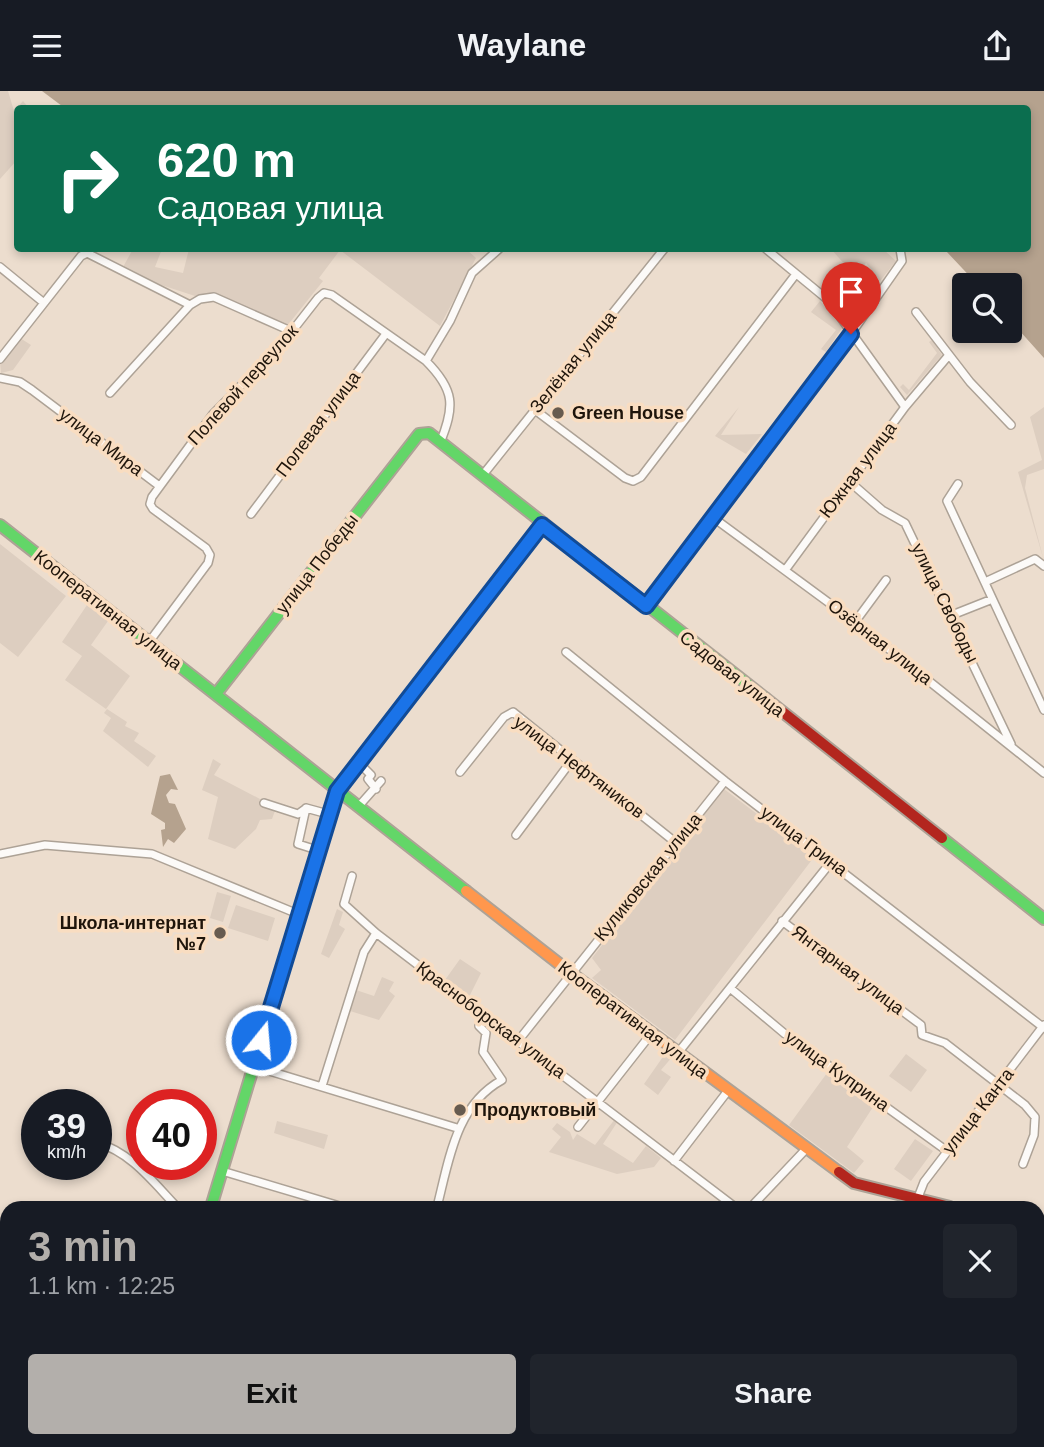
<!DOCTYPE html>
<html lang="en">
<head>
<meta charset="utf-8">
<style>
  :root { --surface:#171b24; --page:#20242c; --text:#f1f3f6; --muted:#9ea1a6; --accent:#b3afab }
  body { margin:0; font-family:Arial,sans-serif; background:var(--page); color:var(--text); height:100vh; display:flex; flex-direction:column; font-size:26px; white-space:nowrap }
  * { box-sizing:border-box; margin:0 }
  p { font-size:23px; color:var(--muted) }
  .icon { flex:none; width:38px; height:38px; fill:none; stroke:currentColor; stroke-width:2; stroke-linecap:round; stroke-linejoin:round }
  .map { position:relative; flex:1; overflow:hidden }
  .sheet { position:absolute; left:0px; top:1110px; width:1045px; height:247px; display:flex; flex-direction:column; background:var(--surface); border-radius:21px 21px 0 0; box-shadow:0 4px 10px #0003 }
  .sheet>* { flex:none }
  .banner { position:absolute; left:14px; top:14px; width:1017px; height:147px; border-radius:7px; box-shadow:0 4px 10px #0003; background:#0b6e4f; color:#fff; overflow:hidden }
  .fabs { position:absolute; left:952px; top:182px; display:grid; gap:14px }
  .fabs a { display:grid; place-items:center; width:70px; height:70px; border-radius:7px; background:var(--surface); box-shadow:0 4px 10px #0003; font-size:35px }
  .speed { position:absolute; left:21px; top:998px; display:flex; gap:14px; font-size:35px; font-weight:700; text-align:center }
  .speed>* { display:grid; place-content:center; width:91px; height:91px; border-radius:50%; background:var(--surface); box-shadow:0 4px 10px #0003; line-height:1 }
  .speed small { font-size:18px; font-weight:400 }
  .speed .limit { border:10px solid #d22; background:#fff; color:#111 }
  .pin { position:absolute; display:grid; place-items:center; width:60px; height:60px; color:#fff; margin:-72px -30px; border-radius:50% 50% 50% 0; rotate:-45deg; box-shadow:0 0 7px #0007 }
  .pin .icon { rotate:45deg }
  .me { position:absolute; width:77px; margin:-38px; rotate:17deg; stroke-linejoin:round; filter:drop-shadow(0 0 5px #0008) }
  .turn { display:flex; align-items:center; gap:24px; height:147px; padding:0 28px; font-size:32px }
  .turn .icon { width:91px; height:91px; stroke-width:2.5 }
  .turn b { display:block; font-size:49px; line-height:60px }
  .round { display:grid; place-items:center; flex:none; width:74px; height:74px; border-radius:7px; background:var(--page) }
  .headline { display:flex; align-items:center; justify-content:space-between; height:119px; padding:0 28px }
  h1 { font-size:42px; font-weight:700; line-height:52px; color:var(--accent) }
  .button { display:flex; gap:14px; margin-top:auto; padding:14px 28px }
  .button a { flex:1; height:80px; border-radius:7px; background:var(--accent); color:#111; font-size:28px; font-weight:700; line-height:80px; text-align:center }
  .button a+a { background:var(--page); color:var(--text) }
  header { display:flex; justify-content:space-between; align-items:center; height:91px; padding:0 28px; background:var(--surface); font-size:32px; font-weight:700 }
  .map>svg:first-child { display:block }
  .green { fill:#ddcec0 }
  .forest { fill:#d5c3af }
  .water { fill:#b5a28e }
  .lines { fill:none; stroke-linecap:round; stroke-linejoin:round }
  .street-casing { stroke:#ada296; stroke-width:10 }
  .fast-casing { stroke:#ada296; stroke-width:14 }
  .slow-casing { stroke:#ada296; stroke-width:14 }
  .jam-casing { stroke:#ada296; stroke-width:14 }
  .street { stroke:#fcfaf8; stroke-width:7 }
  .fast { stroke:#63d668; stroke-width:10 }
  .slow { stroke:#ff974d; stroke-width:10 }
  .jam { stroke:#b3261e; stroke-width:10 }
  .route-casing { stroke:#114b97; stroke-width:18 }
  .route { stroke:#1a73e8; stroke-width:12 }
  .poi-dot { fill:#675b4f; stroke:#f9ddc1; stroke-width:2.5 }
  .labels { text-anchor:middle; dominant-baseline:central; stroke-width:7; stroke-linejoin:round; paint-order:stroke }
  .street-label { font-size:18px; fill:#1f150b; stroke:#f9ddc1 }
  .poi-label { font-size:18px; font-weight:bold; fill:#1f150b; stroke:#f9ddc1; text-anchor:start }
</style>
</head>
<body>
<header><svg class="icon" aria-label="menu" viewBox="0 0 24 24"><path d="M4 6h16M4 12h16M4 18h16"/></svg>Waylane<svg class="icon" aria-label="share" viewBox="0 0 24 24"><path d="M12 15V3M7 8l5-5 5 5M5 13v7h14v-7"/></svg></header>
<div class="map">
<svg width="1044" height="1356" viewBox="0 0 1044 1356">
  <rect width="100%" height="100%" fill="#ecddce"/>
  <path class="green" d="M0,0H8L14,20L23,10L29,17L18,18L17,69L0,88Z
    M133,158H162L155,176L183,182L189,158H466L476,167L440,235L340,159L319,187L323,190L287,235L140,187L123,176Z
    M831,158H883L896,170L880,190L866,172L855,185Z
    M820,210L842,237L826,261L821,258L836,239L811,221Z
    M20,247L31,254L13,279L1,282L0,270Z
    M932,249L942,264L907,304L900,296L903,293L909,299L937,262L929,251Z
    M739,316L721,344L762,343L746,363L715,345Z
    M1044,316V378L1027,384L1025,397L1044,470L1018,381L1042,369L1030,326Z
    M0,453L66,505L18,566L0,552Z
    M87,514L108,530L91,554L130,585L106,618L65,589L82,565L62,551Z
    M107,618L127,631L125,635L139,642L134,650L156,665L148,676L103,640L111,627L104,622Z
    M213,668L221,673L214,684L260,708L259,711L276,717L272,728L260,729L256,738L235,758L208,748L218,706L202,699Z
    M724,698L814,766L675,949L592,887L601,879L592,867Z
    M217,801L231,805L223,831L210,827Z
    M236,814L275,827L268,850L228,837Z
    M337,818L343,821L339,834L345,838L329,867L321,863Z
    M460,868L481,882L469,906L445,889Z
    M382,886L394,891L389,900L395,905L379,929L350,920L356,899L374,905Z
    M667,960L673,965L661,979L671,986L658,1004L644,993Z
    M906,963L927,979L911,1001L889,985Z
    M827,982L873,1016L847,1056L864,1070L854,1082L789,1034Z
    M615,1028L618,1030L603,1053L633,1072L646,1055L661,1067L654,1076L617,1083L549,1061L561,1046L552,1038L557,1032L570,1041L573,1049L577,1043L595,1054Z
    M277,1030L328,1044L324,1058L274,1042Z
    M915,1048L933,1060L911,1090L894,1078Z
    M0,1310L7,1313V1349H35L33,1356H0Z
    M1038,1344L1044,1346V1356H889L858,1349H965L966,1354L967,1349H1038Z"/>
  <path class="forest" d="M801,1349H858L889,1356H799Z"/>
  <path class="water" d="M42,0H1044V267L1010,229V194H978L946,160L934,158H1027V18H66Z
    M170,683L178,699L171,698L166,704L169,712L175,713L186,738L174,752L168,748L163,756L161,739L165,738V732L151,723L160,685Z"/>
  <g class="lines">
    <defs>
      <path id="street" d="M766,158L828,209L905,316L786,478
        M0,176L44,212
        M916,221L970,291L1011,334
        M0,268L81,165L87,162L190,214
        M0,287L20,291L32,299L158,394
        M110,302L190,214L200,208L214,206L293,241
        M905,316L949,264
        M535,319L625,387L633,390L641,386L796,183
        M440,352C455,315 455,299 426,270L450,230L472,182L499,158
        M482,385L664,158
        M850,391L882,419L905,432L1011,653
        M958,393L947,410L1044,619
        M251,423L385,244
        M711,425L855,531L1044,682
        M985,491L1035,468L1044,475
        M646,515L851,243L902,170L900,158
        M952,524L990,509
        M855,531L886,489
        M149,551L208,472L210,464L206,457L153,418L150,413L152,406L213,323L282,253L318,207L324,202L332,204L426,270
        M566,561L725,690L1044,937
        M357,670L371,684L368,688L376,698
        M460,681L504,626L513,621L675,751
        M337,700L542,434
        M264,712L298,723L305,718
        M358,716L381,690
        M516,744L572,669
        M317,759L298,753L306,717L328,723
        M0,763L45,754L152,763L298,823
        M352,785L344,813L376,842L735,1116
        M782,830L921,934L922,944L945,952L1025,1014L1035,1026L1034,1044L1023,1073
        M730,897L785,943L947,1060
        M518,950L725,690
        M677,963L831,771
        M253,975L457,1037
        M322,995L364,861L376,842
        M578,1036L651,943
        M96,1051C132,1062 152,1090 177,1116
        M674,1070L727,1001
        M222,1080L343,1116
        M917,1109L924,1091L1044,934
        M437,1116C449,1069 456,1014 502,989L483,961L486,942L479,935
        M751,1116L807,1057
        M1038,1136L1044,1137
        M1038,1229L1044,1230
        M37,1356L39,1349
        M342,1356L343,1349
        M538,1356V1349"/>
      <path id="fast" d="M0,434L466,800
        M216,603L419,343L429,342L765,607
        M942,747L1044,828
        M211,1116L337,700
        M0,1195L7,1198
        M400,1349L410,1356
        M105,1356L107,1349"/>
      <path id="slow" d="M466,800L571,882L839,1081"/>
      <path id="jam" d="M765,607L942,747
        M839,1081L854,1092L950,1116"/>
    </defs>
    <use href="#street" class="street-casing"/>
    <use href="#fast" class="fast-casing"/>
    <use href="#slow" class="slow-casing"/>
    <use href="#jam" class="jam-casing"/>
    <use href="#street" class="street"/>
    <use href="#fast" class="fast"/>
    <use href="#slow" class="slow"/>
    <use href="#jam" class="jam"/>
  </g>
  <g class="lines">
    <defs>
      <path id="route" d="M261,949L337,700L542,434L646,515L851,243"/>
    </defs>
    <use href="#route" class="route-casing"/>
    <use href="#route" class="route"/>
  </g>
  <g class="poi-dot">
    <circle cx="558" cy="322" r="7"/>
    <circle cx="220" cy="842" r="7"/>
    <circle cx="460" cy="1019" r="7"/>
  </g>
  <g class="labels">
    <g class="street-label">
      <text transform="translate(573 271) rotate(-51)">Зелёная улица</text>
      <text transform="translate(243 294) rotate(-48)">Полевой переулок</text>
      <text transform="translate(318 333) rotate(-53)">Полевая улица</text>
      <text transform="translate(101 351) rotate(37)">улица Мира</text>
      <text transform="translate(858 379) rotate(-53)">Южная улица</text>
      <text transform="translate(317 473) rotate(-52)">улица Победы</text>
      <text transform="translate(945 512) rotate(64)">улица Свободы</text>
      <text transform="translate(108 519) rotate(38)">Кооперативная улица</text>
      <text transform="translate(880 551) rotate(38)">Озёрная улица</text>
      <text transform="translate(732 583) rotate(38)">Садовая улица</text>
      <text transform="translate(579 676) rotate(37)">улица Нефтяников</text>
      <text transform="translate(804 750) rotate(37)">улица Грина</text>
      <text transform="translate(648 786) rotate(-51)">Куликовская улица</text>
      <text transform="translate(848 879) rotate(37)">Янтарная улица</text>
      <text transform="translate(491 929) rotate(37)">Красноборская улица</text>
      <text transform="translate(633 929) rotate(37)">Кооперативная улица</text>
      <text transform="translate(837 980) rotate(36)">улица Куприна</text>
      <text transform="translate(978 1020) rotate(-52)">улица Канта</text>
    </g>
    <g class="poi-label">
      <text x="572" y="322">Green House</text>
      <text x="206" y="832" text-anchor="end">Школа-интернат<tspan x="206" dy="21">№7</tspan></text>
      <text x="474" y="1019">Продуктовый</text>
    </g>
  </g>
</svg>
<div class="fabs">
<a><svg class="icon" aria-label="search" viewBox="0 0 24 24"><circle cx="10" cy="10" r="6"/><path d="M15 15l6 6"/></svg></a>
</div>
<div class="speed"><div>39<small>km/h</small></div><div class="limit">40</div></div>
<div class="pin" style="left:851px;top:243px;background:#d93025"><svg class="icon" aria-label="arrive" viewBox="0 0 24 24"><path d="M6 21V4h12l-3 4 3 4H6"/></svg></div>
<svg class="me" style="left:261px;top:949px" viewBox="-20 -20 40 40"><circle r="17" fill="#1a73e8" stroke="#fff" stroke-width="3"/><path d="M0-11L8 9 0 5-8 9z" fill="#fff"/></svg>
<div class="banner">
<div class="turn"><svg class="icon" aria-label="right" viewBox="0 0 24 24"><path d="M7 20v-9h11M14 6l5 5-5 5"/></svg><div><b>620 m</b>Садовая улица</div></div>
</div>
<section class="sheet">
<div class="headline"><div><h1>3 min</h1><p>1.1 km · 12:25</p></div><a class="round"><svg class="icon" aria-label="close" viewBox="0 0 24 24"><path d="M6 6l12 12M18 6L6 18"/></svg></a></div>
<div class="button"><a>Exit</a><a>Share</a></div>
</section>
</div>
</body>
</html>
